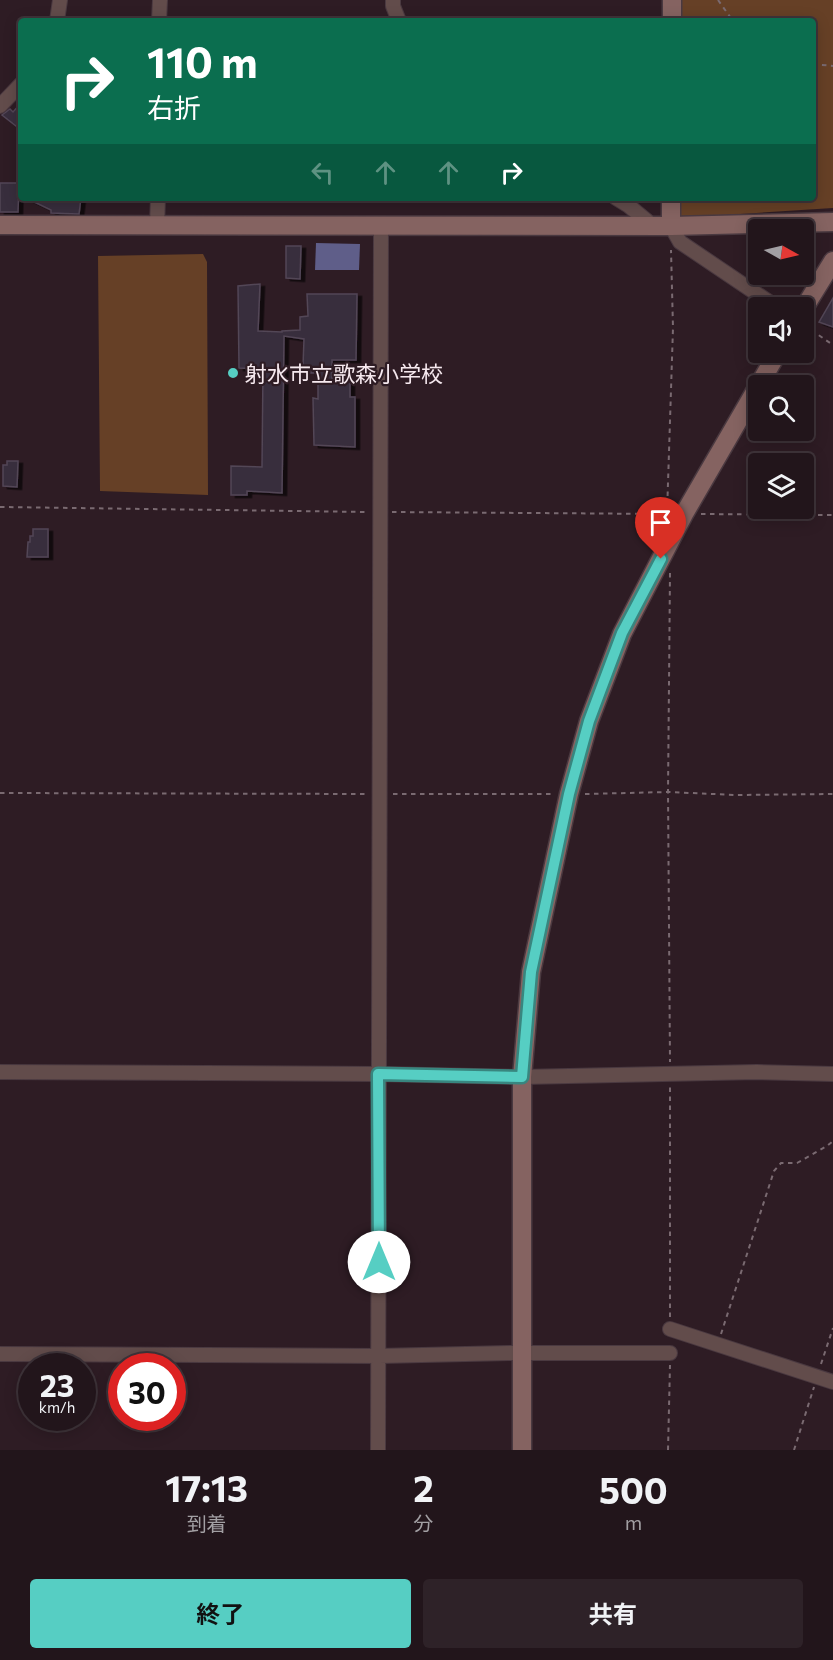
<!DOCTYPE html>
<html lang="ja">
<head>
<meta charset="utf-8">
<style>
  :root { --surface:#22151b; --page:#2e2228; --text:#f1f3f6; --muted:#a29fa3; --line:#3f343a; --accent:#56cec3 }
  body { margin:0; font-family:Commissioner,"Noto Sans JP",sans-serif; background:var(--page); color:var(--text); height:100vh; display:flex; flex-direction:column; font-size:22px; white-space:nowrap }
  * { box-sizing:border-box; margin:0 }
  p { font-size:20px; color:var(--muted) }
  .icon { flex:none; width:33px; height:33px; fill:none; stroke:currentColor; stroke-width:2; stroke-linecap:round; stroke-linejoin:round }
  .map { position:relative; height:1450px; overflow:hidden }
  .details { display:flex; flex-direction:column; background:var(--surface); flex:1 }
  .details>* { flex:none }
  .hud { position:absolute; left:18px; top:18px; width:798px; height:183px; border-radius:6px; box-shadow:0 3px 15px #0003,0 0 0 2px var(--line); background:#0b6e4f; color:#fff; overflow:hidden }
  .needle { width:39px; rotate:98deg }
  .fabs { position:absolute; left:748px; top:219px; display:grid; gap:12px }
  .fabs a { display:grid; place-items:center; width:66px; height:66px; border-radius:6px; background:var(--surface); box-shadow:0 3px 15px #0003,0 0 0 2px var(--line); font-size:30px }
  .speed { position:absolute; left:18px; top:1353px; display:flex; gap:12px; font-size:30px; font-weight:700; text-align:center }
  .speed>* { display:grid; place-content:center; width:78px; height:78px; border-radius:50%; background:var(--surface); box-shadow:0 3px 15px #0003,0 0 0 2px var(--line); line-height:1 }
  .speed small { font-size:15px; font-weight:400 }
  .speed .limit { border:9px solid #d22; background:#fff; color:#111 }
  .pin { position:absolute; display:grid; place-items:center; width:51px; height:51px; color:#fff; margin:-62px -26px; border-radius:50% 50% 50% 0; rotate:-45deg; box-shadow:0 0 6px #0007 }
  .pin .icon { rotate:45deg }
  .me { position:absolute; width:66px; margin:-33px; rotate:0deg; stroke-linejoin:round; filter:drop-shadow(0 0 4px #0008) }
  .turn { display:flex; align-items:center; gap:21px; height:126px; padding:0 30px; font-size:27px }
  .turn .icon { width:78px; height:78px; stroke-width:2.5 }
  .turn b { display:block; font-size:42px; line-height:51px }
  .lanes { display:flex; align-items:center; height:57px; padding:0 30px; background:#0003; justify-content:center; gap:30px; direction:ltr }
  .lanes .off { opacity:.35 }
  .eta { display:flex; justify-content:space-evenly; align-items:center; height:102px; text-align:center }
  .eta b { font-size:36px; font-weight:700; line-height:42px }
  .cta { display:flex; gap:12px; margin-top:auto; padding:12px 30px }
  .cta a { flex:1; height:69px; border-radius:6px; background:var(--accent); color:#111; font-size:24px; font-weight:700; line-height:69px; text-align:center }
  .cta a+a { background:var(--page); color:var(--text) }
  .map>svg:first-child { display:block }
  .green { fill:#664026 }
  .water { fill:#5f5e89 }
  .building { fill:#382d3c; stroke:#524657; stroke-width:1.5; filter:url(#shadow) }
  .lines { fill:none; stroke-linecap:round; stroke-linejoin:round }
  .street-casing { stroke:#4a3940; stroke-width:16 }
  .secondary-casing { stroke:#4a3940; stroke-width:21 }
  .path { stroke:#7a6a71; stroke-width:2; stroke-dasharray:4.5 4.5; stroke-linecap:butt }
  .street { stroke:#624c4b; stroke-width:14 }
  .secondary { stroke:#856361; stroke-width:18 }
  .route-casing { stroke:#38867f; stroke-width:15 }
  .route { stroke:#56cec3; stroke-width:10 }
  .poi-dot { fill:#56cec3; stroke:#2e1c24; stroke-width:2 }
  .labels { text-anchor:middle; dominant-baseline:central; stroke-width:4.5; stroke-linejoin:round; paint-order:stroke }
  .poi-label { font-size:22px; fill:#f6e9ef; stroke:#2e1c24; text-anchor:start }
</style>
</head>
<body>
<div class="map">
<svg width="833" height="1450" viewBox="0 0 833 1450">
  <defs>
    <filter id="shadow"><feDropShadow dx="4.5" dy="2.5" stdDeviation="0" flood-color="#0009"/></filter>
  </defs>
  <rect width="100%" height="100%" fill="#2e1c24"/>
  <path class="green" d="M679,0H833V208L679,218V198H813V21H679Z
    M203,254L207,262L208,495L100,491L98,256Z"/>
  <path class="water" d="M316,243L360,244L359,270H315Z"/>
  <path class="building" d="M21,103V121L16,126L2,115L10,109L13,112Z
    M0,183H19L18,212H0Z
    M26,198H81L79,214L51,213V210Z
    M286,246H301L300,279L286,278Z
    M260,284L258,331L282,332V331L300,330V317L308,316L307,294H357L356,360H332V382L350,381V397H355V447L314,445L313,398L318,399V373H311L312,367L303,366L304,339L284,336L282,493L247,491V495H231V466L262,467L263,369L239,368L238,286Z
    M833,298V327L819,322Z
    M7,461H18L17,487L3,486V465H7Z
    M33,529H48V557H27L28,542H30V536H33Z"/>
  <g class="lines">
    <defs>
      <path id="street" d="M393,0V6L399,21
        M57,21L60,0
        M159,21L160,0
        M0,106L21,84
        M616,198L629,206L653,226
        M157,225L158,198
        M671,226L680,242L778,308
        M0,1072L378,1074L522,1077L757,1072L833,1074
        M670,1329L833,1382
        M0,1354L379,1356L509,1353H670
        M378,1450L381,226"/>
      <path id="secondary" d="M672,21V0
        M0,225L671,226L833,222
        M671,226V198
        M804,308L833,261
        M522,1450V1077L531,972L569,794L589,721L622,634L684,514L778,352"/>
    </defs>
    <use href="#street" class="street-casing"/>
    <use href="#secondary" class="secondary-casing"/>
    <path class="path" d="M718,0L733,21
      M813,64L833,66
      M804,325L833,345
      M0,507L368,512
      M392,512L668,514
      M667,514L673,328L671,250
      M701,514L833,515
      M670,573L668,792L670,1062
      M0,793L366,794
      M393,794H555
      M585,794L668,792L736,795L833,794
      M670,1317V1086
      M721,1334L774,1171L781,1163H797L827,1146L833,1141
      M821,1364L833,1328
      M668,1450L670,1365
      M794,1450L814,1387"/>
    <use href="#street" class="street"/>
    <use href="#secondary" class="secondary"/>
  </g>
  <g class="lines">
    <defs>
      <path id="route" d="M379,1262L378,1074L522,1077L531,972L569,794L589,721L622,633L661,559"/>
    </defs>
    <use href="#route" class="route-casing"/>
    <use href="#route" class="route"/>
  </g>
  <circle class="poi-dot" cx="233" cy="373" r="6"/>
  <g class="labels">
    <g class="poi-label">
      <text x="245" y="373">射水市立歌森小学校</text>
    </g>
  </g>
</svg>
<div class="fabs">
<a><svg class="needle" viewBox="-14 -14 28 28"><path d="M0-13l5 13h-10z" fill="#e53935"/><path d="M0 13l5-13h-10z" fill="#a29fa3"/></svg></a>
<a><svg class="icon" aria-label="sound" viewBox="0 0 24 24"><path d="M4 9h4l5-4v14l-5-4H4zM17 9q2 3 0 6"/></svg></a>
<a><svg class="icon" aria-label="search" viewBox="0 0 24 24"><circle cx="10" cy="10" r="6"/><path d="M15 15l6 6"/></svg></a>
<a><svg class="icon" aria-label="layers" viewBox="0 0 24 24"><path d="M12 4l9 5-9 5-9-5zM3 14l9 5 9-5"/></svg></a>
</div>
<div class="speed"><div>23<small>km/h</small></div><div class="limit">30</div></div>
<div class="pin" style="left:661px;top:559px;background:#d93025"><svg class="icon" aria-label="arrive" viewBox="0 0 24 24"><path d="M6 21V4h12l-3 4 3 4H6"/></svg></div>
<svg class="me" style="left:379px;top:1262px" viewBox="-20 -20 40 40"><circle r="19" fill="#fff"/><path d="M0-13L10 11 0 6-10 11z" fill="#56cec3"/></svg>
<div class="hud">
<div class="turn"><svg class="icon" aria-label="right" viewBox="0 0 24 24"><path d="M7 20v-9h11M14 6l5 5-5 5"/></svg><div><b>110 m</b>右折</div></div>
<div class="lanes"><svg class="icon off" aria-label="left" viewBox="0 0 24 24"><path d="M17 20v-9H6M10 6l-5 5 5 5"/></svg><svg class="icon off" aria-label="ahead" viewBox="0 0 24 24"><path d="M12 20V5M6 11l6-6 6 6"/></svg><svg class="icon off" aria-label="ahead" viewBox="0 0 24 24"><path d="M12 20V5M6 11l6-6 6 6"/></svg><svg class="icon" aria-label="right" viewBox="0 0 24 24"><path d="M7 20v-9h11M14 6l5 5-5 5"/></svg></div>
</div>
</div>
<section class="details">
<div class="eta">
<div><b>17:13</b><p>到着</p></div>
<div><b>2</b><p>分</p></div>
<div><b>500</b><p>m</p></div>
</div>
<div class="cta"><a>終了</a><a>共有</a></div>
</section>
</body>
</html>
